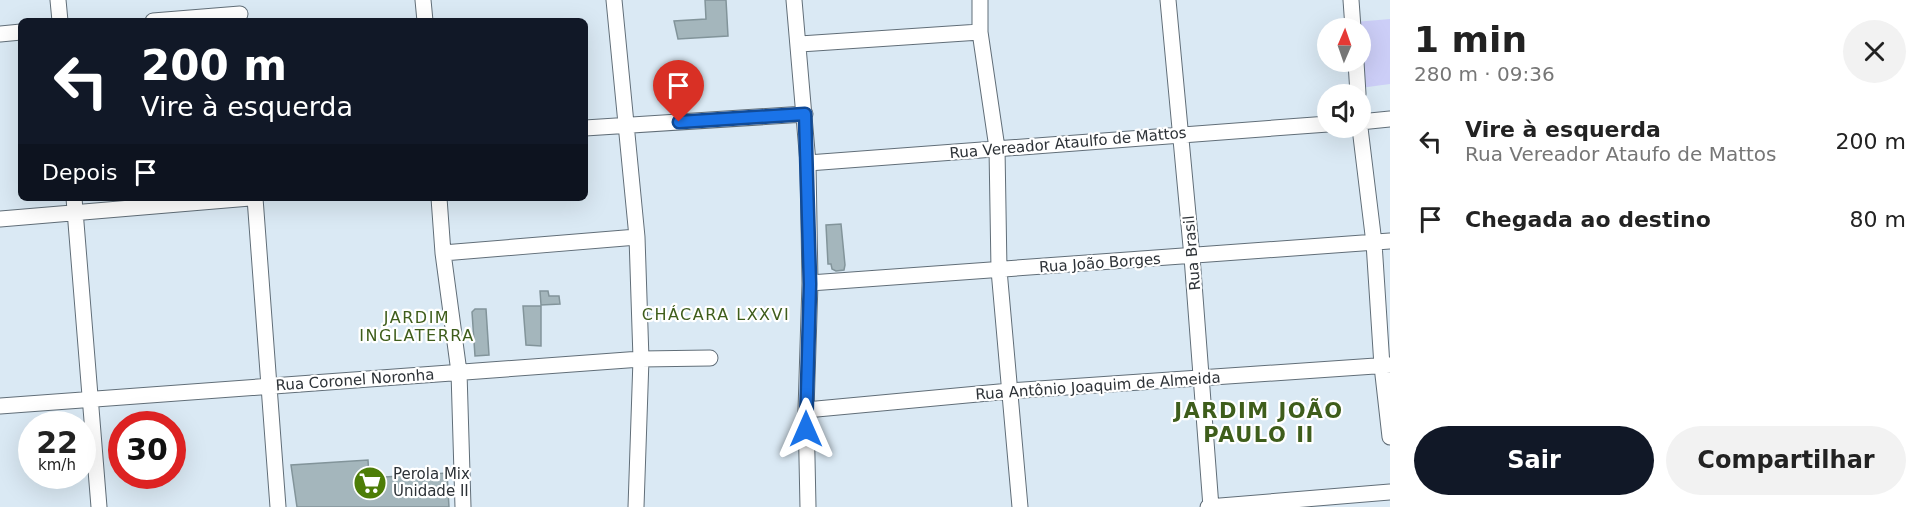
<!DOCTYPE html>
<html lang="pt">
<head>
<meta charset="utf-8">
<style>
  :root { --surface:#fff; --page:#f2f2f2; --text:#222; --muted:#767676; --accent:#111827 }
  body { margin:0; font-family:"DejaVu Sans",sans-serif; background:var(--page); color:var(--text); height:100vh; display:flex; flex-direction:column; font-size:22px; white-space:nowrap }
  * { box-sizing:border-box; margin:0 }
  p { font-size:20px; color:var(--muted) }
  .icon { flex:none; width:33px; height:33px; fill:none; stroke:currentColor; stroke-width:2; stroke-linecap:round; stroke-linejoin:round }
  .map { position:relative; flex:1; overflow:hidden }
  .drawer { display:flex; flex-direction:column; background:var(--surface); width:540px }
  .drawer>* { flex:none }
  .hud { position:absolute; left:18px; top:18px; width:570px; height:183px; border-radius:9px; box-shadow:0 6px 24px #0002; background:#111827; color:#fff; overflow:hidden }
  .needle { width:39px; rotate:2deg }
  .controls { position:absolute; left:1317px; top:18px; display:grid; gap:12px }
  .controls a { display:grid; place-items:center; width:54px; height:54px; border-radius:50%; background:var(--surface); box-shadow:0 6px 24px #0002; font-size:30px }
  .speed { position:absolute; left:18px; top:411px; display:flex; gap:12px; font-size:30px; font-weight:700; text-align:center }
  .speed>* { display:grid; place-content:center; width:78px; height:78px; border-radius:50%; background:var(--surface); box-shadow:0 6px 24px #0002; line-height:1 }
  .speed small { font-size:15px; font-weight:400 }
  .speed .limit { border:9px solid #d22; background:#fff; color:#111 }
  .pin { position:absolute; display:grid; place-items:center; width:51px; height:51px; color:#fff; margin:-62px -26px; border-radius:50% 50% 50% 0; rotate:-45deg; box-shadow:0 0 6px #0007 }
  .pin .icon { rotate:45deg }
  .me { position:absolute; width:66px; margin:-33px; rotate:0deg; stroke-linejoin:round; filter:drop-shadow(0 0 4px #0008) }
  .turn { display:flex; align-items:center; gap:21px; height:126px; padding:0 24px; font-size:27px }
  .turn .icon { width:78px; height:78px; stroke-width:2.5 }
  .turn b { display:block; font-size:42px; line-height:51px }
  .then { display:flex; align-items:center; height:57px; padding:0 24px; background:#0003; gap:12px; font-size:22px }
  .round { display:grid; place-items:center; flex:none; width:63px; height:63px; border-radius:32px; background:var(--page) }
  .headline { display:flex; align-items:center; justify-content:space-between; height:102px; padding:0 24px }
  h1 { font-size:36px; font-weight:800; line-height:45px }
  .action { display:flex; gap:12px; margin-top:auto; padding:12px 24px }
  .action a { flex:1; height:69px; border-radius:36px; background:var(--accent); color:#fff; font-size:24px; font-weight:800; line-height:69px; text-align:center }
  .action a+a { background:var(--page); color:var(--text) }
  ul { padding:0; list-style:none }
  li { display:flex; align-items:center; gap:18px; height:78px; padding:0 24px }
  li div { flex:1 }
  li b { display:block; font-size:22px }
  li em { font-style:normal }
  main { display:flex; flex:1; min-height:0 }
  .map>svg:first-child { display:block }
  .green { fill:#cccef7 }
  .building { fill:#a4b6bc; stroke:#82949a; stroke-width:1.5 }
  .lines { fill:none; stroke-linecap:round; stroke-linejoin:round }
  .minor-casing { stroke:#616e78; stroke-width:17 }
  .minor { stroke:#fff; stroke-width:15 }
  .route-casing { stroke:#114b97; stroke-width:15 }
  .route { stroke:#1a73e8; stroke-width:10 }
  .labels { text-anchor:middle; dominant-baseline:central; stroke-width:4.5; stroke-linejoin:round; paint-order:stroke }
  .street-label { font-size:15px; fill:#2d3237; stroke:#fff }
  .poi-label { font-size:15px; fill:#2d3237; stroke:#fff; text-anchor:start }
  .neighbourhood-label { font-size:16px; letter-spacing:1.5px; fill:#3e5d1b; stroke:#fff }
  .district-label { font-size:21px; font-weight:bold; letter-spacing:1.5px; fill:#3e5d1b; stroke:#fff }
</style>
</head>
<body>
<main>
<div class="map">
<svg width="1390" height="507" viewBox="0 0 1390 507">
  <rect width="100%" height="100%" fill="#dae9f4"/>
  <path class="green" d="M1390,19V84L1360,88V28H1356L1355,22Z"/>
  <path class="building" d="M705,0H726L728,36L678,39L674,21L706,19Z
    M841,224L845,265L844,270L836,271L832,269L831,264H828L826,225Z
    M540,291H548L549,296H559L560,304L541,305Z
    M523,306H541V346L526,345Z
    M475,309H486L489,355L475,356L472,312Z
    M368,460L369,478L447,473L449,507H297L291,465Z"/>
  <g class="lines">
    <defs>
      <path id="minor" d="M58,0L60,21
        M423,0L425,21
        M614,0L637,237L641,359L636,507
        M794,0L808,163L810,283L806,410L808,507
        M980,0V32L997,148L999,270L1020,507
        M1168,0L1192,257L1211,507
        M1351,0L1353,28
        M153,21L240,14
        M0,34L21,32
        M800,44L980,32
        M1356,62L1358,94
        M1360,122L1390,119
        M585,128L805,114
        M1360,128L1374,243L1382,366L1390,437
        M808,163L1328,124
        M74,198L99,507
        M255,198L278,507
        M439,198L443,253L459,372L463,507
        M0,219L250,198
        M443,253L637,237
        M810,283L1390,241
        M0,406L641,359L710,358
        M806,410L1010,391L1390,365
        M1208,507L1390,492"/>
    </defs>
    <use href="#minor" class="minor-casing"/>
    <use href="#minor" class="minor"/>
  </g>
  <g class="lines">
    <defs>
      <path id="route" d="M679,122L805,114L810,284L806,429"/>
    </defs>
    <use href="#route" class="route-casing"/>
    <use href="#route" class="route"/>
  </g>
  <defs>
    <symbol id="supermarket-disc" viewBox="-11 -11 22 22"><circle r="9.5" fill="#4d7d07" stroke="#fff"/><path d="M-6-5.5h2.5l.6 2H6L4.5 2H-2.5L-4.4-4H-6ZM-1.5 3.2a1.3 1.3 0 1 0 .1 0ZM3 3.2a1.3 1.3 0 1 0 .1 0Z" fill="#fff"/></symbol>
  </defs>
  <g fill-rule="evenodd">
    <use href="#supermarket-disc" x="351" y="464" width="38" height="38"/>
  </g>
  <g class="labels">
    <g class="street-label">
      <text transform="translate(1068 143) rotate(-5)">Rua Vereador Ataulfo de Mattos</text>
      <text transform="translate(1192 253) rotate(-95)">Rua Brasil</text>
      <text transform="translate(1100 263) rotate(-4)">Rua João Borges</text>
      <text transform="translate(355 380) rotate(-4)">Rua Coronel Noronha</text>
      <text transform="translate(1098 386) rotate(-4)">Rua Antônio Joaquim de Almeida</text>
    </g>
    <g class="poi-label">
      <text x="393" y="474">Perola Mix<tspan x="393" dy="17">Unidade II</tspan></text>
    </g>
    <g class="neighbourhood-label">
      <text x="716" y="314">CHÁCARA LXXVI</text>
      <text x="417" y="317">JARDIM<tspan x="417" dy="18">INGLATERRA</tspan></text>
    </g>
    <g class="district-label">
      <text x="1259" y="411">JARDIM JOÃO<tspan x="1259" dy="24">PAULO II</tspan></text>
    </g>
  </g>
</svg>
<div class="controls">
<a><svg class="needle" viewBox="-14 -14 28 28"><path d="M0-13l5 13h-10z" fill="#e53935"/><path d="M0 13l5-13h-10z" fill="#767676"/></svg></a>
<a><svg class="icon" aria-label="sound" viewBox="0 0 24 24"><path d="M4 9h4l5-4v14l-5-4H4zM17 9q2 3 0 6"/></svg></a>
</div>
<div class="speed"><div>22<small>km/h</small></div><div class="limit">30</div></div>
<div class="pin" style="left:679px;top:122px;background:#d93025"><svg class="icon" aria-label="arrive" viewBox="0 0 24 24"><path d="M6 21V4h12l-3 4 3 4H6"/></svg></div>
<svg class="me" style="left:806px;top:429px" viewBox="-20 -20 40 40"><path d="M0-17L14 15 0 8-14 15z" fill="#1a73e8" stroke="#fff" stroke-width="4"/></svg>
<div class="hud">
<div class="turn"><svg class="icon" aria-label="left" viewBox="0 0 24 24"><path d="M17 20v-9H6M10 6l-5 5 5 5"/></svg><div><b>200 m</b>Vire à esquerda</div></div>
<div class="then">Depois<svg class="icon" aria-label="arrive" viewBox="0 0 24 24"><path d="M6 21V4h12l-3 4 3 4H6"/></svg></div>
</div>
</div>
<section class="drawer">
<div class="headline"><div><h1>1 min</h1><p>280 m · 09:36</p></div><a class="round"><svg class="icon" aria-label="close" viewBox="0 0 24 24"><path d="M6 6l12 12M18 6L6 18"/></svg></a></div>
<ul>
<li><svg class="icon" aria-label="left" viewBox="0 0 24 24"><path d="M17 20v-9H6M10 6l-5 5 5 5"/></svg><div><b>Vire à esquerda</b><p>Rua Vereador Ataufo de Mattos</p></div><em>200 m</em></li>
<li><svg class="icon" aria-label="arrive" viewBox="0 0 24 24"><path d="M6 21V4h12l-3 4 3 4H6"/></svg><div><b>Chegada ao destino</b></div><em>80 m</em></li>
</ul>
<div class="action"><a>Sair</a><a>Compartilhar</a></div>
</section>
</main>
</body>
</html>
